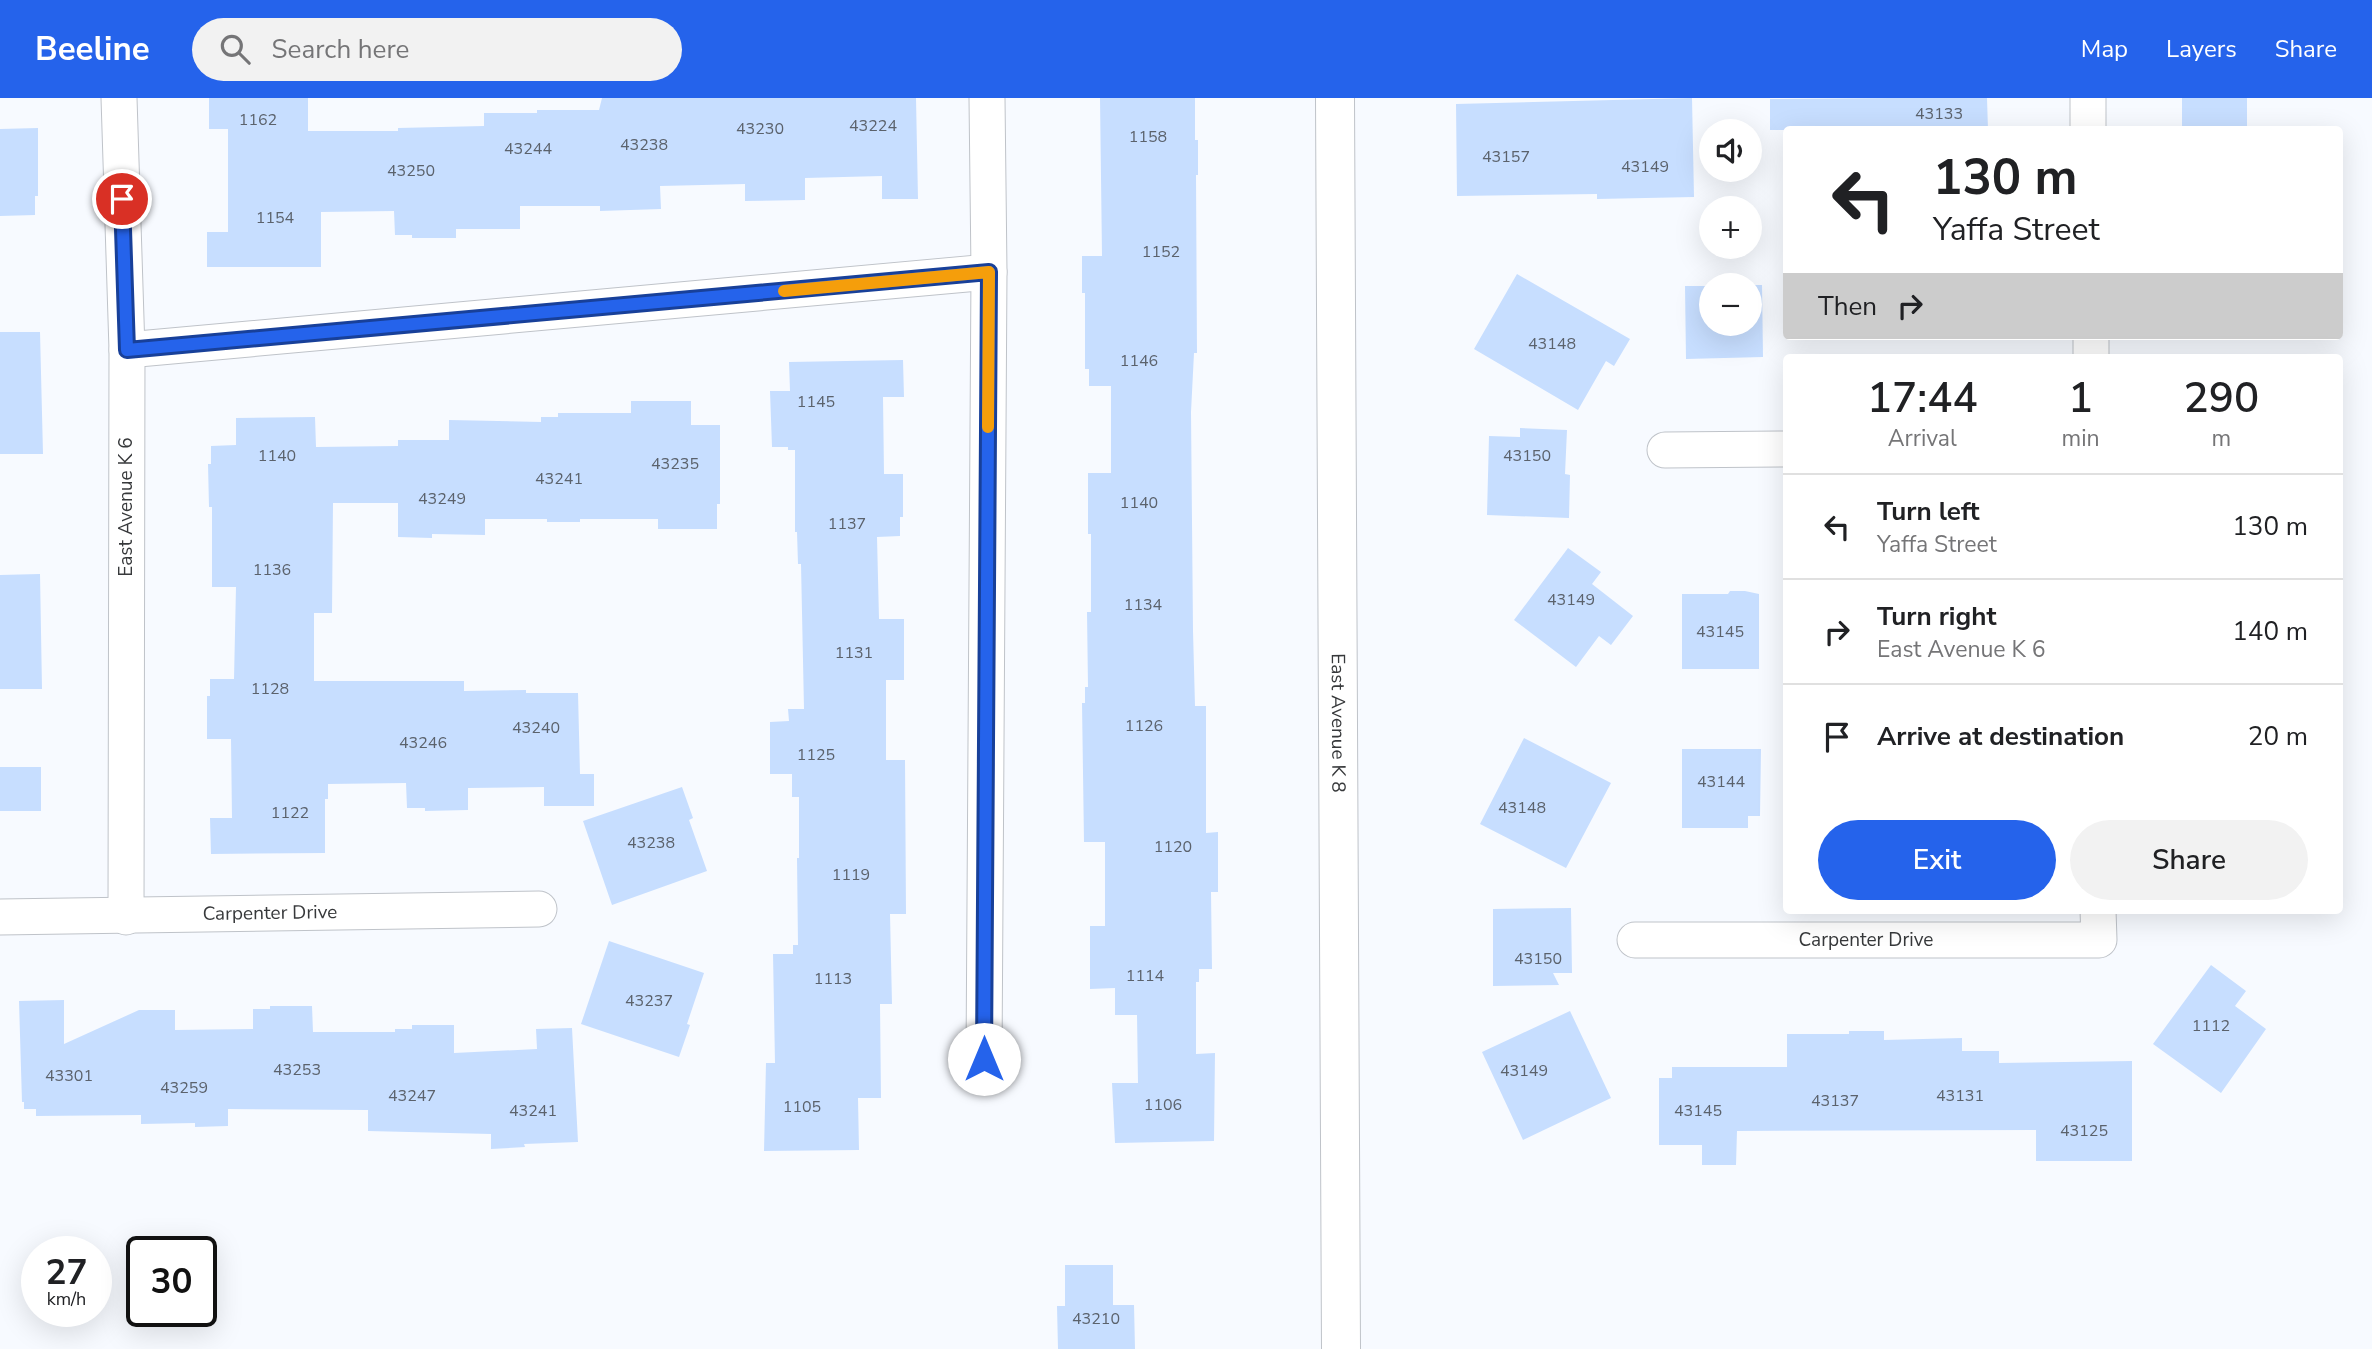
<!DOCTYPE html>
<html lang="en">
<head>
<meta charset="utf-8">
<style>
  :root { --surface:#fff; --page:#f2f2f2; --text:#202124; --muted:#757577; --line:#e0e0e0; --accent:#2563eb }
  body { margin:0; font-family:"Nunito Sans",sans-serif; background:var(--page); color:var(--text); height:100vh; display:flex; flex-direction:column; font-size:26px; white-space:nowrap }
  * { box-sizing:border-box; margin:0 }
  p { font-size:23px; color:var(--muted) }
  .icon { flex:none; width:38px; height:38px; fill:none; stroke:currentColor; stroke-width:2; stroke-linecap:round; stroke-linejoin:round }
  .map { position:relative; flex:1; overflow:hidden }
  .details { position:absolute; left:1783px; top:256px; width:560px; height:560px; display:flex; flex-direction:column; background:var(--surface); border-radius:7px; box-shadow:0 7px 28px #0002 }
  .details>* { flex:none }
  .banner { position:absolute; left:1783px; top:28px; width:560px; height:214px; border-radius:7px; box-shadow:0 7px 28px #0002; background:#fff; color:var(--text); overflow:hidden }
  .buttons { position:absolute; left:1699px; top:21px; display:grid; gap:14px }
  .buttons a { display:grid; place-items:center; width:63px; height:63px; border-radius:50%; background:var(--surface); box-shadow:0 7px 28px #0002; font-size:35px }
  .speed { position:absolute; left:21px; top:1138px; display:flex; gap:14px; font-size:35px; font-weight:700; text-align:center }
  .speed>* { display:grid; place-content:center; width:91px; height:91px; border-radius:50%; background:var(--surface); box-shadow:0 7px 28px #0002; line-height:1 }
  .speed small { font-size:18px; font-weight:400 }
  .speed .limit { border:4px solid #111; border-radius:10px; background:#fff; color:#111 }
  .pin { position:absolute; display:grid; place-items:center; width:60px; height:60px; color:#fff; margin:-30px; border:4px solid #fff; border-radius:50%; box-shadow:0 2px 7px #0007 }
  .me { position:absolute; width:77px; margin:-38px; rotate:0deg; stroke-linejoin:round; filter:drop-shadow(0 0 5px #0008) }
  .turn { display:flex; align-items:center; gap:24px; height:147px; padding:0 35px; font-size:32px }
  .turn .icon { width:91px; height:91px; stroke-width:2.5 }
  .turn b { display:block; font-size:49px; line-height:60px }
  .then { display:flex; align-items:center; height:66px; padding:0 35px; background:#0003; gap:14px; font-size:26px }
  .eta { display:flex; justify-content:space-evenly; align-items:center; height:119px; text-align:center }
  .eta b { font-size:42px; font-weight:600; line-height:49px }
  .action { display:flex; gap:14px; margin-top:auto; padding:14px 35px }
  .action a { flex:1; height:80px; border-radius:42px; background:var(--accent); color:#fff; font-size:28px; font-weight:600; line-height:80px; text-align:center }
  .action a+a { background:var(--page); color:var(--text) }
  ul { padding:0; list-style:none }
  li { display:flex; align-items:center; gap:21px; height:105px; padding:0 35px; border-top:2px solid var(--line) }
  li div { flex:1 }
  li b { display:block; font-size:26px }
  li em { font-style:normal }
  header { display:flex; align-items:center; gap:42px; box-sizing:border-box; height:98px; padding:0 35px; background:var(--accent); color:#fff }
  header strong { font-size:33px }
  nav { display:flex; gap:38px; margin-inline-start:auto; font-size:24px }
  .search { width:490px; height:63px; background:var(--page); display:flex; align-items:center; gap:18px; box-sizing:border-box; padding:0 24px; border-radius:38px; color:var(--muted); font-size:26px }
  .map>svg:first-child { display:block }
  .building { fill:#c7deff }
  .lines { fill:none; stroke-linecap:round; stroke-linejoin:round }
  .minor-casing { stroke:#bfc3c9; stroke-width:37 }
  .tertiary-casing { stroke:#bfc3c9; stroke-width:40 }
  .minor { stroke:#fff; stroke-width:35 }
  .tertiary { stroke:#fff; stroke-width:38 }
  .route-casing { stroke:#184099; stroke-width:18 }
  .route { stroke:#2563eb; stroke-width:12 }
  .slow { stroke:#f59e0b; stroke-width:12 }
  .labels { text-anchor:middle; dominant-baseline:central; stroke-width:5; stroke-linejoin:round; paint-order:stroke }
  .number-label { font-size:16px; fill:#5b626c }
  .street-label { font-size:19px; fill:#37393b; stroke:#fff }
</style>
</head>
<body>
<header>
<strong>Beeline</strong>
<div class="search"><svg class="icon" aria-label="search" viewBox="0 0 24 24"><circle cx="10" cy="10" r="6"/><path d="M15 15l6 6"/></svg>Search here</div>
<nav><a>Map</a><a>Layers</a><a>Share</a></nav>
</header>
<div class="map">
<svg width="2372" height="1251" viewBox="0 0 2372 1251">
  <rect width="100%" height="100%" fill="#f7faff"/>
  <path class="building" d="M209,0H308V33H398V30L484,28V15H537V12H599L602,0H916L918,101H882V78L805,80V102L745,103V86L660,88L661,111L600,113V108H520V131H456V140H412V137H395L394,113L321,114V169H207V134H228V31H209Z
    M1100,0H1195V42H1198V77H1196L1197,255H1194L1191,314L1193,533L1195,608H1206V735L1218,734V794H1211L1212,871H1199V884H1196V956L1215,955L1214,1043L1115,1045L1112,985H1138L1137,917H1115V890L1090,891V828H1105V744H1084L1082,605H1085V589H1088L1087,514H1091V436H1088V375H1111V288H1089V271H1085V195H1082V158H1102Z
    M1692,0L1694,99L1597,101V96L1457,98L1456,6Z
    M1890,0H1987L1988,32H1770V1Z
    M2182,0H2247V32H2182Z
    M38,30V98H35V117L0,118V31Z
    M1517,176L1630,241L1614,268L1606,263L1578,312L1474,251Z
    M1738,187H1762L1763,259L1686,261L1685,188H1712V226H1750V187Z
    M0,234H40L43,356H0Z
    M903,262L904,299H883L884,376H903V419H900V438L877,439L879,521H904V582H886V662H905L906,816H890L892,906H880L881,1000H858L859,1052L764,1053L766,965H775L773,856H793V847H798L797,760H799V699H792V676H770V624L789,623L788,611H804L801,466H798L797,434H795V352H788V349H772L770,293H790L789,264Z
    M631,303H691V327H720V406H717V431H658V421H580V424H547V421H485V437L432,436V440L398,439V405H333L332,515H314V583H464V593L526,592V595H578L580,676H594V708H544V689L468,690V712L425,713V710H407L406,685L328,686V701H325V755L211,756L210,720H232L231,641H207V598H210V581H234L236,489H212V409H209L208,366H211V348L236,347V320L315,319L316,349L398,348V342H449V322L541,324V319H558V315H631Z
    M1520,330L1567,332L1565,376L1570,377L1569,420L1487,417L1489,338L1520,339Z
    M1568,450L1601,474L1592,486L1633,518L1611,547L1599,538L1576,569L1514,522Z
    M40,476L42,591H0V477Z
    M1730,493H1745L1759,496V571H1682V496H1728Z
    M1524,640L1611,685L1566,770L1480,726Z
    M1682,651H1761L1760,718H1748V730H1682Z
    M0,669H41V713H0Z
    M682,689L693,720L689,722L707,773L612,807L583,723Z
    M1571,810L1572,875H1553L1559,887L1493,888V811Z
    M609,843L704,875L687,926L690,927L679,959L581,926Z
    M2211,867L2246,893L2235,908L2266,931L2221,995L2153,946Z
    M64,902V946L139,912H175V932L253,931V911H270V908H312L313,934H395V931H412V927H454V955L537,951L536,931L572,930L578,1044L524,1046L525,1049L491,1051V1036L368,1033V1012L228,1011V1028L195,1029V1025L141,1026V1017L36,1018V1011H24V1004H22L19,903Z
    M1570,913L1611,1000L1523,1042L1482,954Z
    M1849,933H1884V942L1962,940V953H1999V965L2132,963V1063H2036V1032L1737,1033L1736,1067H1702V1047H1659V980H1672V969H1787V936H1849Z
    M1065,1167H1113V1207H1134L1135,1251H1058L1057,1208H1065Z"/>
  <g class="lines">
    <defs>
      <g id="minor">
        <path d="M119,0L127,252L126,819"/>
        <path d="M2088,0V32"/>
        <path d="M2091,238V259"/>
        <path d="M127,252L989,174"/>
        <path d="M1665,352L1787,351"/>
        <path id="s1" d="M0,819L539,811"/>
        <path id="s2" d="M1635,842H2099L2098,812"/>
        <path d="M984,961L989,174L987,0"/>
      </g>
      <g id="tertiary">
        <path id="s3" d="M1335,0L1341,1251"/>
      </g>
    </defs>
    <use href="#minor" class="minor-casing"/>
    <use href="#tertiary" class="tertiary-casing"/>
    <use href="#minor" class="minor"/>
    <use href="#tertiary" class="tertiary"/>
  </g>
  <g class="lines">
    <defs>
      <path id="route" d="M122,101L127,252L989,174L984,961"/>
    </defs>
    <use href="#route" class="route-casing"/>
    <use href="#route" class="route"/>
    <path class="slow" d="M784,193L989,174L988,329"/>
  </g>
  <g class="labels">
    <g class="number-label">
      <text x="1939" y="16">43133</text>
      <text x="258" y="22">1162</text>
      <text x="873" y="28">43224</text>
      <text x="760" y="31">43230</text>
      <text x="1148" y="39">1158</text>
      <text x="644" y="47">43238</text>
      <text x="528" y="51">43244</text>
      <text x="1506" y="59">43157</text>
      <text x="1645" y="69">43149</text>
      <text x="411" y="73">43250</text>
      <text x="275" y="120">1154</text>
      <text x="1161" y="154">1152</text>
      <text x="1552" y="246">43148</text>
      <text x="1139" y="263">1146</text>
      <text x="816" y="304">1145</text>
      <text x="277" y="358">1140</text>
      <text x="1527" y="358">43150</text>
      <text x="675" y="366">43235</text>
      <text x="559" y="381">43241</text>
      <text x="442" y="401">43249</text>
      <text x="1139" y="405">1140</text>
      <text x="847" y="426">1137</text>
      <text x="272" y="472">1136</text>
      <text x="1571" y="502">43149</text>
      <text x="1143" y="507">1134</text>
      <text x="1720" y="534">43145</text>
      <text x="854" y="555">1131</text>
      <text x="270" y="591">1128</text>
      <text x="1144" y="628">1126</text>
      <text x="536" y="630">43240</text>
      <text x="423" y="645">43246</text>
      <text x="816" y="657">1125</text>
      <text x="1721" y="684">43144</text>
      <text x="1522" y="710">43148</text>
      <text x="290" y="715">1122</text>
      <text x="651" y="745">43238</text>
      <text x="1173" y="749">1120</text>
      <text x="851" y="777">1119</text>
      <text x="1538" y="861">43150</text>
      <text x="1145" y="878">1114</text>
      <text x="833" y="881">1113</text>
      <text x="649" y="903">43237</text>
      <text x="2211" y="928">1112</text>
      <text x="297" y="972">43253</text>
      <text x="1524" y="973">43149</text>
      <text x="69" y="978">43301</text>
      <text x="184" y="990">43259</text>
      <text x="412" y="998">43247</text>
      <text x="1960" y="998">43131</text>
      <text x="1835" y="1003">43137</text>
      <text x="1163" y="1007">1106</text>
      <text x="802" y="1009">1105</text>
      <text x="533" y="1013">43241</text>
      <text x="1698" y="1013">43145</text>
      <text x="2084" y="1033">43125</text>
      <text x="1096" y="1221">43210</text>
    </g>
    <g class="street-label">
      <text transform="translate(126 409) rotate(-90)">East Avenue K 6</text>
      <text stroke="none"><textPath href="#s3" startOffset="625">East Avenue K 8</textPath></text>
      <text stroke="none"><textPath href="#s1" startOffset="270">Carpenter Drive</textPath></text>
      <text stroke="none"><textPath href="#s2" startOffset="231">Carpenter Drive</textPath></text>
    </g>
  </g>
</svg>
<div class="buttons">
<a><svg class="icon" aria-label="sound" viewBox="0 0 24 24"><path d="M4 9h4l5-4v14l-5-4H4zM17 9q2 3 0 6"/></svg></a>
<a>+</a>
<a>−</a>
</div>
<div class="speed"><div>27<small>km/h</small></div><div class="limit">30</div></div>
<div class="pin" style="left:122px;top:101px;background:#d93025"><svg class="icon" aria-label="arrive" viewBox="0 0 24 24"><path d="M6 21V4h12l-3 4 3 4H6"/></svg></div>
<svg class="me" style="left:984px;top:961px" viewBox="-20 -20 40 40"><circle r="19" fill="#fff"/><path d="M0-13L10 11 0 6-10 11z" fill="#2563eb"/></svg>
<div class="banner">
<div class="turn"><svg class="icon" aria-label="left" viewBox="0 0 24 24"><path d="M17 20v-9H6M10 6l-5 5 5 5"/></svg><div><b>130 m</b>Yaffa Street</div></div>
<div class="then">Then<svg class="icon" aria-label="right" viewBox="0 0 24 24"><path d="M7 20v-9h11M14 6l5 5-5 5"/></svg></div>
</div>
<section class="details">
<div class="eta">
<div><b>17:44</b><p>Arrival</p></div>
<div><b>1</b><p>min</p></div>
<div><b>290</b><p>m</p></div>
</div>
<ul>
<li><svg class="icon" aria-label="left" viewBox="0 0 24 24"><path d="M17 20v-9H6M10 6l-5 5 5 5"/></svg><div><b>Turn left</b><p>Yaffa Street</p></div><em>130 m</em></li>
<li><svg class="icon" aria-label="right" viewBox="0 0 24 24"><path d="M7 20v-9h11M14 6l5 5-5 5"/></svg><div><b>Turn right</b><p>East Avenue K 6</p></div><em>140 m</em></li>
<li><svg class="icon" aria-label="arrive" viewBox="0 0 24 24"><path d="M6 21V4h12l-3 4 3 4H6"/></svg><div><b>Arrive at destination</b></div><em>20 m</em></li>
</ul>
<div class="action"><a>Exit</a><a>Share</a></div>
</section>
</div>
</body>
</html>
